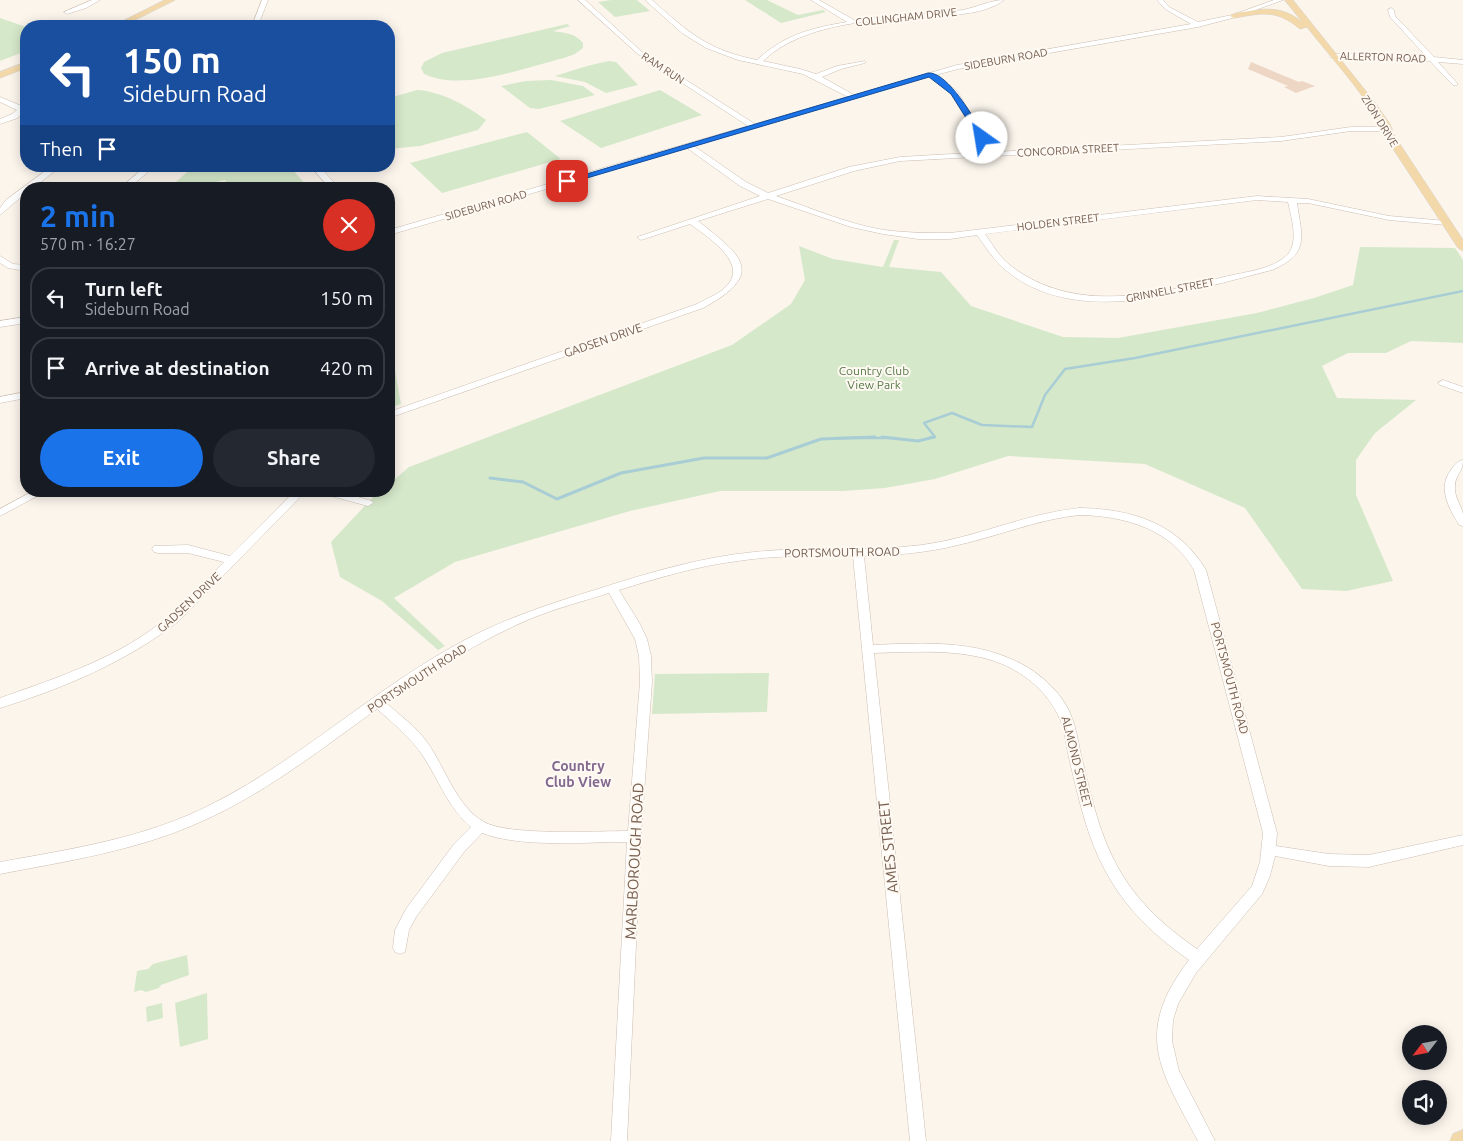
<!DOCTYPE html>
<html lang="en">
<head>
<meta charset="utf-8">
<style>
  :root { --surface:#171b24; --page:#242831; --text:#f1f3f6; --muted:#9ea1a6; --line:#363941; --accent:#1a73e8 }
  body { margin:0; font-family:Ubuntu,sans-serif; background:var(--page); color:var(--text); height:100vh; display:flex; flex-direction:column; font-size:19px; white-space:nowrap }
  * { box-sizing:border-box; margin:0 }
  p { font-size:16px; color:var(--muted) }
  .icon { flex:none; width:28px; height:28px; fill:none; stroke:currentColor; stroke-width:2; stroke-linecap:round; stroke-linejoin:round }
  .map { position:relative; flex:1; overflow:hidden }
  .drawer { position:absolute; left:20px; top:182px; width:375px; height:315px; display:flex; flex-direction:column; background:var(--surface); border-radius:20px; box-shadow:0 2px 12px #0003 }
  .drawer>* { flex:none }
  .guide { position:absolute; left:20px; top:20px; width:375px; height:152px; border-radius:20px; box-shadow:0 2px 12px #0003; background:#1a4fa0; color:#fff; overflow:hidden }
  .needle { width:32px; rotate:238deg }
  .buttons { position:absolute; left:1402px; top:1025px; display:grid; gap:10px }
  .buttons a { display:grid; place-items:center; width:45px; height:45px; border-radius:50%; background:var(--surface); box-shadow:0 2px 12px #0003; font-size:25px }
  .pin { position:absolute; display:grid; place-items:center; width:42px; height:42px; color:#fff; margin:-21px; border-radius:10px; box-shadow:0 2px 8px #0006 }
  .me { position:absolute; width:55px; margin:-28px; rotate:328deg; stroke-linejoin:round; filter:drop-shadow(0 0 4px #0008) }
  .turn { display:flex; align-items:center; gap:18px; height:105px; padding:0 20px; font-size:22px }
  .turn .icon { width:65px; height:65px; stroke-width:2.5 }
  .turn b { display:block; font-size:35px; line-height:42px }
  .then { display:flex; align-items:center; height:48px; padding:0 20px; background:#0003; gap:10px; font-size:19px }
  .round { display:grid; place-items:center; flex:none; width:52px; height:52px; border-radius:26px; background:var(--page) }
  .summary { display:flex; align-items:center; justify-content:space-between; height:85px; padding:0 20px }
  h1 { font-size:30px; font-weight:700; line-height:38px; color:var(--accent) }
  .button { display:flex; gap:10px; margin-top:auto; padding:10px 20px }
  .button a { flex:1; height:58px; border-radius:30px; background:var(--accent); color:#fff; font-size:20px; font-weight:700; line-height:58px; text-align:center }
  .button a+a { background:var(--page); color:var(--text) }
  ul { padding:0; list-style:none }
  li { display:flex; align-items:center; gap:15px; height:62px; margin:0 10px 8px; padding:0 10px; border:2px solid var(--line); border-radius:20px }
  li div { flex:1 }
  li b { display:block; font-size:19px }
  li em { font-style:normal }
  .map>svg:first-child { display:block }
  .green { fill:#d6e8ca }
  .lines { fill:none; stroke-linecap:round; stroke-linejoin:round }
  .stream-far1 { stroke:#a8cdd5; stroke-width:2.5 }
  .stream { stroke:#a8cdd5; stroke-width:3 }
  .building { fill:#eed6c5 }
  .minor-casing { stroke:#cdbeb2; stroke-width:1 }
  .major-casing { stroke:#d8d2ce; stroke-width:1 }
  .minor { fill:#fff; fill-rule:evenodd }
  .major { fill:#f3d9aa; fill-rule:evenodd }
  .route { fill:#1a73e8; stroke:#114b97 }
  .labels { text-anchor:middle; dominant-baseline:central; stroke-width:4; stroke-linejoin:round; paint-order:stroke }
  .far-street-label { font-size:11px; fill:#755e50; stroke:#fef9f2 }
  .street-label { font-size:12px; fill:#755e50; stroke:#fef9f2 }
  .park-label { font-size:12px; fill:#567949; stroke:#fef9f2 }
  .neighbourhood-label { font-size:14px; font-weight:bold; fill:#836890; stroke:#fef9f2 }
  .near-street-label { font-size:15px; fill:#755e50; stroke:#fef9f2 }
</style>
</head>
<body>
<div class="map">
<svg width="1463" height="1141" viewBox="0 0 1463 1141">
  <rect width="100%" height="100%" fill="#fbf5ec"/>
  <path class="green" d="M611,0H637L650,11L615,17L598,2Z
    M745,0H767L798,15L823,10L826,12L781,23Z
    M0,18L26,27V51L0,61Z
    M567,24L570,26L553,31C565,33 575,33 583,43V48L575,54L564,58C524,68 462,92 424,74L421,68L424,62L442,53Z
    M609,61L616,62L638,85L606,93L585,82L555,76L587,66Z
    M551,80L583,86L595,95L539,109L530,108L501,86L526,81Z
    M417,90C441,91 467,106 486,120L478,130L420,146L389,149V98Z
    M660,90L702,115L601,148L560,121Z
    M527,132L561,159L442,193L410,163Z
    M194,166H289L310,189H231L225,180L186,189H168Z
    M894,240H899L889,267L941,272L971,306L1063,337L1118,338L1257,313L1314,298L1353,285L1360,247L1455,248L1463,260V343L1411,341L1386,353H1348L1322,366L1337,398L1416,400L1375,433L1356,460V495L1393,581L1346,591L1302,589L1245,508L1145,464L1008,456L935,479L885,488L843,491H720L630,511L455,562L394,598L445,646L438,650L382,601L340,577L331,542L374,496L380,491H389V484L409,467L732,345L791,304L805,280L799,246L833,259L883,267Z
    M395,371L401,404L389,408V384Z
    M769,673L767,712L652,714L655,674Z
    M187,955L189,975L161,985L159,988L146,992L141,990L134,992L137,971L148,969L153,964Z
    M207,993L208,1039L180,1047L175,1003Z
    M162,1003L163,1018L147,1022L146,1007Z"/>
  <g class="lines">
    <path class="stream-far1" d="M838,438H894
      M929,438L935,437L924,423L952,413L982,425L1032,427L1045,395L1065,369L1135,358L1463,291"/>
    <path class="stream" d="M882,437L918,441L934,437
      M490,478L523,482L557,499L621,473L704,458H767L821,439L875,437"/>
  </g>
  <path class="building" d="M1251,62L1299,82L1302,81L1315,86L1296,93L1284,87L1288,86L1248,69Z"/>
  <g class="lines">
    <defs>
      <path id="minor" d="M92,0H100L86,8L67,14L64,12Z
        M262,0H268L258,26H252Z
        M578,0H585L642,52L755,124L848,97L803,74L738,60L706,48L682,33L645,0H652C688,32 707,50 757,60C784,35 811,28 847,22L811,0H819L854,20L963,10C977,7 991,0 1004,0C986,14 956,15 934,16C879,20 805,21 763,61L800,69L816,74L837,66L865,61V63L841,69L822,77L854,95L957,65L1191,24L1165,9L1157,0H1163L1169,7L1198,22L1232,15L1274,0H1283L1236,17L1198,27L958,69L936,75L957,91L994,152L1281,137L1351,127H1390V131H1351L1281,141L900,161L854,171L776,196C811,208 847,224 884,230C906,233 928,233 950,233L1257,196L1308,199L1389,216L1447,221L1451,223L1447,225L1389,220L1308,203H1297C1302,237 1310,254 1272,270C1191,290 1075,331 1003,268C993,259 985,246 977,235L950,239H918L883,234L851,227L768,199L698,221C743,256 766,274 703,308L389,418V412L697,304C708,298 722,293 729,283C746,261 705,235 690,224L641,240L637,237L760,196L740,186L687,148L389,235V230L748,126L638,54ZM930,77L951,94L987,152L900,157L849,167L768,193L746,182L694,146ZM1257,200L1288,202C1291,217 1299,241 1288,254C1273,270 1243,272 1224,277C1154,295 1074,314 1011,266C1000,258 993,245 985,234Z
        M1391,8L1394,10L1395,16L1434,57L1463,60V64L1438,62L1457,83V85H1453L1430,61L1403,58L1330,57L1329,56L1332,54H1403L1426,56L1390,17L1388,10Z
        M0,97L24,107L25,109L18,118L0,124V119L12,114L17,110L0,102Z
        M52,166H61L32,189H26V193L0,215V208L6,200Z
        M146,166H155L128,189H119Z
        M310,166H319L340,189H331Z
        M0,256L13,264L26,265V271L8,268L0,263Z
        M26,317V323L0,327V321Z
        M1443,380L1463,387V393L1440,385L1438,383Z
        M26,392V398L0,403V397Z
        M1463,460C1463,473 1455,475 1455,486C1454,497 1461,504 1463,514C1463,518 1463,523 1463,526L1459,525C1449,508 1437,488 1451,470C1454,465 1458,461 1463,460Z
        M33,491H47L0,516V509Z
        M295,491H306L179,621C126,662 64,688 0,708V698C59,677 122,657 170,615C190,599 207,579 224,562L188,553H158L154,552L152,549L154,546L188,545L230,556Z
        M319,491H337L372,501L373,503L368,506L320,493Z
        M1080,508C1132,509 1178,523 1206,570L1277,833L1276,846L1329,854L1369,855L1463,835V845L1369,867L1329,866L1275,856L1270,876L1262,894L1196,973L1178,1004L1173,1020L1172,1041L1179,1071L1215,1141H1198C1160,1070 1133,1033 1189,960C1148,931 1119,902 1098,856C1084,825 1077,791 1069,758C1066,745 1065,729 1059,717C1048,693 1026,674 1002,664C963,648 916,652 874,653L926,1141H910L853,556C814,556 776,555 738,561C697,566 658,578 619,590L640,624L647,639L651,656L652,682L641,836L627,1141H611L627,842C585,842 521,848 482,833L464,852L416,917L409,930L405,952L400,954L395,952L393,948L395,930L406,909L454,844L471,827C448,808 439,780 423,756C411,738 394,724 377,709C320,750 263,795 198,823C135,851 67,861 0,874V862C72,849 146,838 212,804C309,755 388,675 487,629C524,612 562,600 601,588C651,572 702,557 754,552C810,546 866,552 922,545C976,538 1026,513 1080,508ZM1080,515C1125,516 1171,529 1194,570L1263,833L1260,862L1252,886L1197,949C1161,924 1131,896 1112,856C1096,823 1089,786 1080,751C1078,740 1076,728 1072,718C1063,692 1036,669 1011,659C969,640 918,643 873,645L864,556C895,555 927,553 958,545C999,536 1038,519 1080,515ZM609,593L635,639L639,656L640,682L628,831C596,831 509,836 484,822C456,806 445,767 427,742C416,727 400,715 386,703C432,671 480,640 532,618C557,608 584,601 609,593Z"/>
      <path id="major" d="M165,0H175L123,26H113Z
        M1285,0H1293L1373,100L1390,124L1394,135L1463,240V251L1458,248L1384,135C1373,102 1330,57 1307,27L1300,29C1276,9 1263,13 1234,18L1230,16C1235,12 1243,12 1250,11C1271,7 1287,9 1303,23Z
        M26,62V68L0,78V72Z
        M1463,1130V1141H1450L1453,1134Z"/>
    </defs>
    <use href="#minor" class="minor-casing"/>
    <use href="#major" class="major-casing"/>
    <use href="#minor" class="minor"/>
    <use href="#major" class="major"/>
  </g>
  <path class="route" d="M928,73C948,71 976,122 986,138L985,140H980L951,94L929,77L570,183L563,181Z"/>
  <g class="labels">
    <g class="far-street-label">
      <text transform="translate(906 17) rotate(-6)">COLLINGHAM DRIVE</text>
      <text transform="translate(1383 57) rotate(2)">ALLERTON ROAD</text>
      <text transform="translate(1006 59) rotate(-10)">SIDEBURN ROAD</text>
      <text transform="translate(663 68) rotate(33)">RAM RUN</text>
      <text transform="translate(1380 121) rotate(58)">ZION DRIVE</text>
      <text transform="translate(1068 150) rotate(-3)">CONCORDIA STREET</text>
      <text transform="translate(486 205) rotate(-16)">SIDEBURN ROAD</text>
      <text transform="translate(1058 222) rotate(-7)">HOLDEN STREET</text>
      <text transform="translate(1170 290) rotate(-11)">GRINNELL STREET</text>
    </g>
    <g class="street-label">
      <text transform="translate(603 340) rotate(-19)">GADSEN DRIVE</text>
      <text transform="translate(842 552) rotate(-1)">PORTSMOUTH ROAD</text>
      <text transform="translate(189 602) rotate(-43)">GADSEN DRIVE</text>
      <text transform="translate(417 678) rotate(-33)">PORTSMOUTH ROAD</text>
      <text transform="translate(1230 678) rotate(75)">PORTSMOUTH ROAD</text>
      <text transform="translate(1077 762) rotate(76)">ALMOND STREET</text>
    </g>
    <g class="park-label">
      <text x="874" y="370">Country Club<tspan x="874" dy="14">View Park</tspan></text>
    </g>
    <g class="neighbourhood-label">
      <text x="578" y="766">Country<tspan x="578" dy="16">Club View</tspan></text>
    </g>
    <g class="near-street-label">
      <text transform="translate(888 847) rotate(-96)">AMES STREET</text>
      <text transform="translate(634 861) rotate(-87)">MARLBOROUGH ROAD</text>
    </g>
  </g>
</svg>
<div class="buttons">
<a><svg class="needle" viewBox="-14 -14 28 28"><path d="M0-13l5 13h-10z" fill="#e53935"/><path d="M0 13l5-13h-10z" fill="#9ea1a6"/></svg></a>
<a><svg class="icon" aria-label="sound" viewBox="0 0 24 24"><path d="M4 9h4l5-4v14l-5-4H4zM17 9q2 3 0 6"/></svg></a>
</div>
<div class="pin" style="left:567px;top:181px;background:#d93025"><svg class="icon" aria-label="arrive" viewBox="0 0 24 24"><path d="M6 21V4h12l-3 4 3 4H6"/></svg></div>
<svg class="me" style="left:982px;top:138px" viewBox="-20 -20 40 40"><circle r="19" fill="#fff"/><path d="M0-13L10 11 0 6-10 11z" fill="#1a73e8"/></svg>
<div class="guide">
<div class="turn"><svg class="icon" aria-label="left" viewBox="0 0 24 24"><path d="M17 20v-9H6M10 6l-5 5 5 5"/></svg><div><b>150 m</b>Sideburn Road</div></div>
<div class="then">Then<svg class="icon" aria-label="arrive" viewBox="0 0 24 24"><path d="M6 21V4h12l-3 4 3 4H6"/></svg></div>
</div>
<section class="drawer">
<div class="summary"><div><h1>2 min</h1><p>570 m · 16:27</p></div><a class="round" style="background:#d93025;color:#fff"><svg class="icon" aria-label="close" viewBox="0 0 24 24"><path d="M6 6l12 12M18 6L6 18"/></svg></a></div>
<ul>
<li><svg class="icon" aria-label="left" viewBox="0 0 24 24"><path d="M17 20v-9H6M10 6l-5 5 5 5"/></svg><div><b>Turn left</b><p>Sideburn Road</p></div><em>150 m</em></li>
<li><svg class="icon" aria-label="arrive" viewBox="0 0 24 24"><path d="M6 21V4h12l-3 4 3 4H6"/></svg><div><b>Arrive at destination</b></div><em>420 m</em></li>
</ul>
<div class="button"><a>Exit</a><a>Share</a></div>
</section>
</div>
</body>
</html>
